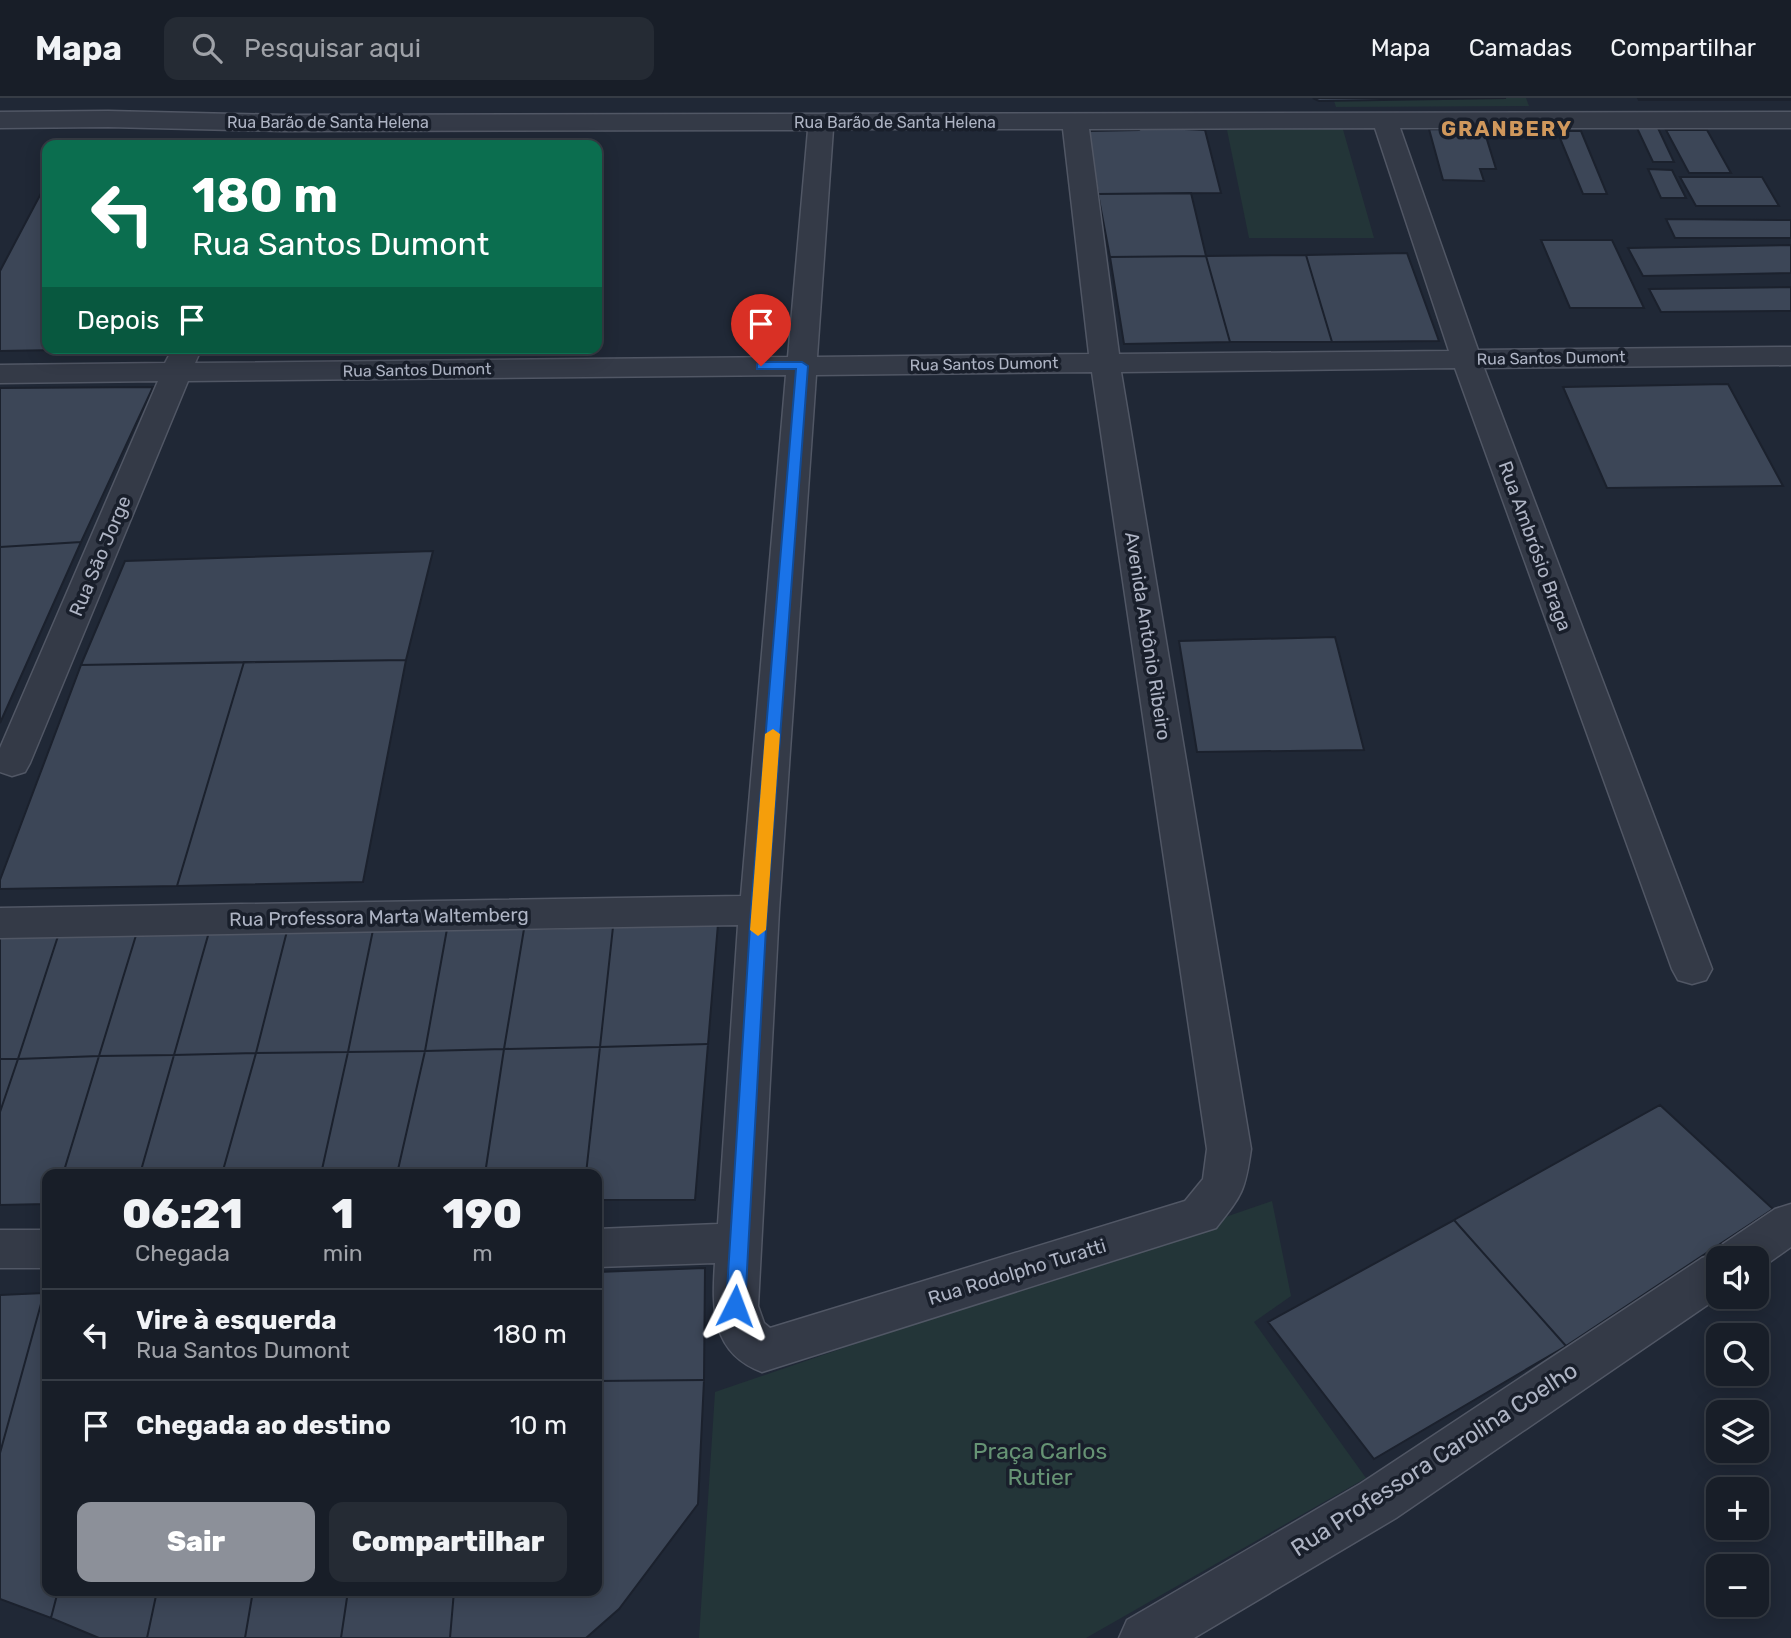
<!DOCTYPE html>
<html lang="pt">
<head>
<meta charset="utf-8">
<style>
  :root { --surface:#181e28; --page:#252b34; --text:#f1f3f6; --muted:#9fa2a8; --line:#363c45; --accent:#8c9099 }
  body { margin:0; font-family:Rubik,sans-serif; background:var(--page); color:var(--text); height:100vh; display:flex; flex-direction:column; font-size:26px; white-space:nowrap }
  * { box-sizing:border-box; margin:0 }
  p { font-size:23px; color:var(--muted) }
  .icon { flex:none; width:38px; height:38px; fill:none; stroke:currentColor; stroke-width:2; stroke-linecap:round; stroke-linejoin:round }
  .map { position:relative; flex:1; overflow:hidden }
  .sheet { position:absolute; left:42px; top:1071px; width:560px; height:427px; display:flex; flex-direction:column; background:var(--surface); border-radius:14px; box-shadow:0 4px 18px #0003,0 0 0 2px var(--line) }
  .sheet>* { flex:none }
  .guide { position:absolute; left:42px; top:42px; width:560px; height:214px; border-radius:14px; box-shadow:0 4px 18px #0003,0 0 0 2px var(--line); background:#0b6e4f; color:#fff; overflow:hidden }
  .controls { position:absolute; left:1706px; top:1148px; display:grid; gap:14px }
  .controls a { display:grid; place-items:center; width:63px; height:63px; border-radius:14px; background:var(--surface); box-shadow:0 4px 18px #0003,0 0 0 2px var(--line); font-size:35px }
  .pin { position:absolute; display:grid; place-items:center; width:60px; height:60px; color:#fff; margin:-72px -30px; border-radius:50% 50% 50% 0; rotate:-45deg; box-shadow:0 0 7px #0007 }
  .pin .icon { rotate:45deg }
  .me { position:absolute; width:77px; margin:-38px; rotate:3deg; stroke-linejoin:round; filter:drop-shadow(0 0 5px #0008) }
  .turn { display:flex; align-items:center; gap:24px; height:147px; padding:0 35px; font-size:32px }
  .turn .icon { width:91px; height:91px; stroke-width:2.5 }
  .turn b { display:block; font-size:49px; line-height:60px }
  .then { display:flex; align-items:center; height:66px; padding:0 35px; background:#0003; gap:14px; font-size:26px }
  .eta { display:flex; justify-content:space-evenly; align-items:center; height:119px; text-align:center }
  .eta b { font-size:42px; font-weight:800; line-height:49px }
  .action { display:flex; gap:14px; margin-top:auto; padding:14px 35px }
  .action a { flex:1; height:80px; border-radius:14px; background:var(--accent); color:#fff; font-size:28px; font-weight:800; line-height:80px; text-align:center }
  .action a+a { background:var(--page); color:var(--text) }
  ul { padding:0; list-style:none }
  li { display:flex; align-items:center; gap:21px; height:91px; padding:0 35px; border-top:2px solid var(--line) }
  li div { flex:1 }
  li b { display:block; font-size:26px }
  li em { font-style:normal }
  header { display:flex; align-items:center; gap:42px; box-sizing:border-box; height:98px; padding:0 35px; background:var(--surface); border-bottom:2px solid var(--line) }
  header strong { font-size:33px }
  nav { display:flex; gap:38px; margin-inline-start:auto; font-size:24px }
  .search { width:490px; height:63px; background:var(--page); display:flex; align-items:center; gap:18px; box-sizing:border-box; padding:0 24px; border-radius:14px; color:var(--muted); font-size:26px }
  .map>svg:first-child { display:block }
  .green { fill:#233538 }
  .building { fill:#3c4657; stroke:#1b212d; stroke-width:2 }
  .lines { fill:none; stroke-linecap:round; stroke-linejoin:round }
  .minor-casing { stroke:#515765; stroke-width:3 }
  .minor { fill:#343a47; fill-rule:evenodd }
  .route { fill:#1a73e8; stroke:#114b97; stroke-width:2 }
  .slow { fill:#f59e0b }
  .labels { text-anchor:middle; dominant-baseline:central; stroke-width:7; stroke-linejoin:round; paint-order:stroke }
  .far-street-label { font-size:16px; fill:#aeb4c4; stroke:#191f2b }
  .street-label { font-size:19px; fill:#aeb4c4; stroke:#191f2b }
  .far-district-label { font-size:21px; font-weight:bold; letter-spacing:2px; fill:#d0985c; stroke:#191f2b }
  .near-park-label { font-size:23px; fill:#669374; stroke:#191f2b }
  .near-street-label { font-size:23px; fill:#aeb4c4; stroke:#191f2b }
</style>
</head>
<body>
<header>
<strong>Mapa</strong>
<div class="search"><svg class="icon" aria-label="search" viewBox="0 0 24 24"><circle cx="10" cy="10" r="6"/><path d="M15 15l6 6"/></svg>Pesquisar aqui</div>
<nav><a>Mapa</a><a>Camadas</a><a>Compartilhar</a></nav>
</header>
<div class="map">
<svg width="1791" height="1540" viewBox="0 0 1791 1540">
  <rect width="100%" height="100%" fill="#202836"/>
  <path class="green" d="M1333,0H1526L1529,8L1336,9Z
    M1226,27L1342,28L1374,140H1249Z
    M1272,1103L1291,1198L1254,1224L1366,1380L1086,1540H699L715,1294Z"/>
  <path class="building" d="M1313,0H1506L1319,3Z
    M1638,0H1791V2H1639Z
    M1143,29L1205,32L1221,95L1098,96L1087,33L1139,32Z
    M1637,30H1658L1674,64H1653Z
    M1429,31L1484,32L1496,71H1480L1484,83L1443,82Z
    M1666,32H1707L1731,75H1689Z
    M1557,33H1581L1607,96H1583Z
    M1648,71L1672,72L1686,100H1661Z
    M1680,79H1762L1779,108H1696Z
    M47,84V250L118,251L0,253V173Z
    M1191,95L1206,158L1110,159L1098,96Z
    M1666,121L1791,122V140H1675Z
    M1541,142H1612L1644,210H1570Z
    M1791,147V175L1643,178L1628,150Z
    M1407,155L1439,243L1332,244L1306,157Z
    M1306,157L1332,244H1230L1206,158Z
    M1206,158L1230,244L1124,246L1110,159Z
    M1791,189V213L1661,214L1649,191Z
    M1728,286L1783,388L1607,390L1563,289Z
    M153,289L81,444L0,449V290Z
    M81,444L0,625V449Z
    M433,453L406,562L81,567L125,463Z
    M1335,539L1364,652L1197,654L1179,543Z
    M406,562L363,784L177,788L244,564Z
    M244,564L177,788L0,791V782L81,567Z
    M718,826L708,946L600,949L613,829Z
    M613,829L600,949L504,951L524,831Z
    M447,831L425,953L348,954L373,832Z
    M447,831H524L504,951L425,953Z
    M373,832L348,954L256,955L287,833Z
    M287,833L256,955L174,957L209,834Z
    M137,834H209L174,957L99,958Z
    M137,834L99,958L18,961L59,835Z
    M59,835L18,961H0V837Z
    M708,946L695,1102H597V1076H586L600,949Z
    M600,949L586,1076H485L504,951Z
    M504,951L485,1076H397L425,953Z
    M425,953L397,1076H321L348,954Z
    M348,954L321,1076H222L256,955Z
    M256,955L222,1076H140L174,957Z
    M174,957L140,1076H63L99,958Z
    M99,958L63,1076H47V1106L0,1107V1014L18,961Z
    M0,961H18L0,1014Z
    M1660,1007L1773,1111L1566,1248L1454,1122Z
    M1454,1122L1566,1248L1374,1361L1268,1224Z
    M705,1170L704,1282L597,1283V1174Z
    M44,1195L0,1355V1197Z
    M44,1195H47V1493H58L51,1520L0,1501V1355Z
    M704,1282L698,1406L619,1511L586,1540H450L454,1493H597V1283Z
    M58,1493H157L147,1540H99L51,1520Z
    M157,1493H253L245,1540H147Z
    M253,1493H348L341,1540H245Z
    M348,1493H454L450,1540H341Z"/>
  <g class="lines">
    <defs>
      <path id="minor" d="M108,13L283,17L1791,14V30H1400L1478,252L1791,249V267L1484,270L1712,871L1706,882L1692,886L1678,882L1672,871L1455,270L1121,274L1251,1051C1245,1094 1242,1097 1216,1130L762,1274C711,1255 712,1211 715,1165L597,1169V1131L718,1126L738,827L0,840V810L741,798L786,277L188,283L30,665L25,674L12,678L0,674V650L158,283L0,285V267L165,265L173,250H197L200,254L195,265L788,259L808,32L283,33L108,29L0,30V14ZM1375,30L1449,253L1119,256L1089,31ZM833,31H1063L1089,256L817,259ZM1092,274L1207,1051L1203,1081L1185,1103L770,1230L764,1225L758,1208L779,812L816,277Z
        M1791,1106V1149L1757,1173V1160H1718L1719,1199L1396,1420L1194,1540H1119L1127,1522L1360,1386L1702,1160L1719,1154L1723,1146L1775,1111Z
        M0,1132H47V1170H0Z"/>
    </defs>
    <use href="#minor" class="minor-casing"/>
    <use href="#minor" class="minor"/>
  </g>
  <path class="route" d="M761,264H802L808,268L767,812L745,1208L742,1213L735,1216L729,1213L726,1208L751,812L796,271H757V266Z"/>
  <path class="slow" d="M773,631L780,636L766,832L758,838L750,832L765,636Z"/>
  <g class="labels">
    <g class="far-street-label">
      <text x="328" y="24">Rua Barão de Santa Helena</text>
      <text x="895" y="24">Rua Barão de Santa Helena</text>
      <text transform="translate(1551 260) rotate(-1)">Rua Santos Dumont</text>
      <text transform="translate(984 266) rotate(-1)">Rua Santos Dumont</text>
      <text transform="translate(417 272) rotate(-1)">Rua Santos Dumont</text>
    </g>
    <g class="street-label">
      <text transform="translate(1535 448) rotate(70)">Rua Ambrósio Braga</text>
      <text transform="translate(100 458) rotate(-67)">Rua São Jorge</text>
      <text transform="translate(1148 538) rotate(81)">Avenida Antônio Ribeiro</text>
      <text transform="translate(379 819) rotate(-1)">Rua Professora Marta Waltemberg</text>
      <text transform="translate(1017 1174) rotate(-17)">Rua Rodolpho Turatti</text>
    </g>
    <g class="far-district-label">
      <text x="1507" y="30">GRANBERY</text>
    </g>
    <g class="near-park-label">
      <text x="1040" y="1353">Praça Carlos<tspan x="1040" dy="26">Rutier</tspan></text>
    </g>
    <g class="near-street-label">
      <text transform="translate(1434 1361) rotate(-33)">Rua Professora Carolina Coelho</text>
    </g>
  </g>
</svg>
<div class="controls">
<a><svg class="icon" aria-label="sound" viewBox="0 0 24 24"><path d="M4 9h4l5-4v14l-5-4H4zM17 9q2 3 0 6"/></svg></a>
<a><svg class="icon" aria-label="search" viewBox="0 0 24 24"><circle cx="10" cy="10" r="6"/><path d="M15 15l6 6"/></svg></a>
<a><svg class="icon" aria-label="layers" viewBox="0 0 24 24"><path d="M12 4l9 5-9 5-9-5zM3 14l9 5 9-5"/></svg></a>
<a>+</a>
<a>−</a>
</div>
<div class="pin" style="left:761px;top:268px;background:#d93025"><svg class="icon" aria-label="arrive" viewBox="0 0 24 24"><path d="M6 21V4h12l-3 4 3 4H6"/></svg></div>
<svg class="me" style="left:735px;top:1208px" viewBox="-20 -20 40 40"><path d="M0-17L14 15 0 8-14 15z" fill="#1a73e8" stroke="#fff" stroke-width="4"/></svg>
<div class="guide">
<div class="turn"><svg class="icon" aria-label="left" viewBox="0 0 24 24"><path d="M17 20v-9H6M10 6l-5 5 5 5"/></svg><div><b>180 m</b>Rua Santos Dumont</div></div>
<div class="then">Depois<svg class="icon" aria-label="arrive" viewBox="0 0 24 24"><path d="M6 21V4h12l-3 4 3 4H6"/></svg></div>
</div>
<section class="sheet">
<div class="eta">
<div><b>06:21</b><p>Chegada</p></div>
<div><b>1</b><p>min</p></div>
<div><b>190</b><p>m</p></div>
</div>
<ul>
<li><svg class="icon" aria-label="left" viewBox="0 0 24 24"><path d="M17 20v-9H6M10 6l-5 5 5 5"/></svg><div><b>Vire à esquerda</b><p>Rua Santos Dumont</p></div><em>180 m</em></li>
<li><svg class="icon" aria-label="arrive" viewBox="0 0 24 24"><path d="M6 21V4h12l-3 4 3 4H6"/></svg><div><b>Chegada ao destino</b></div><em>10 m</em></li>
</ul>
<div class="action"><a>Sair</a><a>Compartilhar</a></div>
</section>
</div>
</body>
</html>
